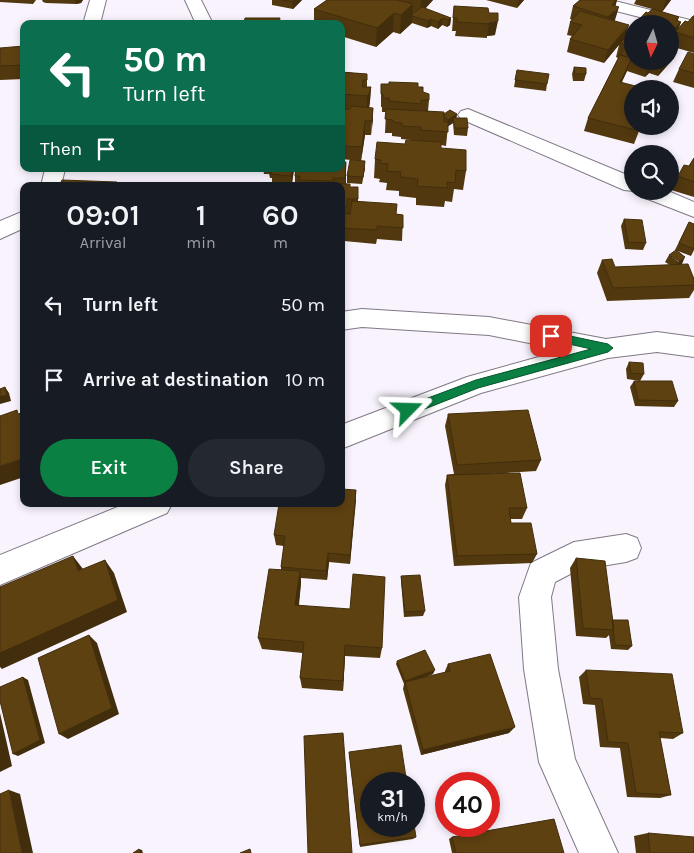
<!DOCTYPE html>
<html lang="en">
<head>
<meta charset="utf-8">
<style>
  :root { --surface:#171b24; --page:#242831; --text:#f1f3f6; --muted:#9ea1a6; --accent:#0b8043 }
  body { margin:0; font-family:Karla,sans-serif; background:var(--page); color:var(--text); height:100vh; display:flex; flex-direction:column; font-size:19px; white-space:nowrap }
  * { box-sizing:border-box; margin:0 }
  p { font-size:16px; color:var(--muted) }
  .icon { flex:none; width:28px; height:28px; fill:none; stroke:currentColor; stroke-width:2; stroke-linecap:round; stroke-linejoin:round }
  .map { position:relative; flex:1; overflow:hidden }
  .panel { position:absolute; left:20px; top:182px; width:325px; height:325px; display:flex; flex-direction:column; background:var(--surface); border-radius:10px; box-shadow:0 2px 8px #0003 }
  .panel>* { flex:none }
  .hud { position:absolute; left:20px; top:20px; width:325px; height:152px; border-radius:10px; box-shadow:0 2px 8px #0003; background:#0b6e4f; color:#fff; overflow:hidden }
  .needle { width:32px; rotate:185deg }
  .tools { position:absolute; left:624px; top:15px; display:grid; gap:10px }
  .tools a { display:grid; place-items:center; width:55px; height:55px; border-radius:50%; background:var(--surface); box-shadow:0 2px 8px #0003; font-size:25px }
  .speed { position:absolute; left:360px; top:772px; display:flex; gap:10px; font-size:25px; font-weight:700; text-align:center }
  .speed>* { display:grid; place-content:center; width:65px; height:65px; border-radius:50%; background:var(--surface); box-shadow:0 2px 8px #0003; line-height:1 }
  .speed small { font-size:12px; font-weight:400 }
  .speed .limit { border:8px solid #d22; background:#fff; color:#111 }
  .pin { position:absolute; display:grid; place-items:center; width:42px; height:42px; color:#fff; margin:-21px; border-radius:10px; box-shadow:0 2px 8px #0006 }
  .me { position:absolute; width:55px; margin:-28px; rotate:68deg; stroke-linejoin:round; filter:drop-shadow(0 0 4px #0008) }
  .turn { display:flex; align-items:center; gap:18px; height:105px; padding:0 20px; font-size:22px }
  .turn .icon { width:65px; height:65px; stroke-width:2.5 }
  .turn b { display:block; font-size:35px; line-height:42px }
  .then { display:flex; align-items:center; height:48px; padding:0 20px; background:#0003; gap:10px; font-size:19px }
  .eta { display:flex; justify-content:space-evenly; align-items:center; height:85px; text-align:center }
  .eta b { font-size:30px; font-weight:600; line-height:35px }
  .action { display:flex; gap:10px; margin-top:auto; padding:10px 20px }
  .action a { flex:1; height:58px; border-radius:30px; background:var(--accent); color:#fff; font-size:20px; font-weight:600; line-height:58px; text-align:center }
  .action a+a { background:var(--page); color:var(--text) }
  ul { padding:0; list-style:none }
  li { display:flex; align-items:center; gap:15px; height:75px; padding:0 20px }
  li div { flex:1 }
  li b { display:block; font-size:19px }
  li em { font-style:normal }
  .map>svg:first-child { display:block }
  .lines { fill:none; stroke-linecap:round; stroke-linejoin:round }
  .minor-casing { stroke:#807886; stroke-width:2 }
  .minor { fill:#fff; fill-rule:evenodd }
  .wall { fill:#51380f }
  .shaded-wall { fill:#422e0c }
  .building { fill:#5e4111; stroke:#422e0c }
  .route { fill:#0b8043; stroke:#07532c }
</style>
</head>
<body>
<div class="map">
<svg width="694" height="853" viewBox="0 0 694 853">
  <rect width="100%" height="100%" fill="#f8f3fd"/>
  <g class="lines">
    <defs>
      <path id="minor" d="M90,0H106L100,24H83Z
        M185,0H201L213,24H196Z
        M583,0H611L694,21V31L585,3Z
        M468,109L632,177V191H634L624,190L461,119L458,115L461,111Z
        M45,169H65L61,186H41Z
        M637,191H668L694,202V217L640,196Z
        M24,211V228L0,239V221Z
        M362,309L489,317L606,339L657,332L694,337V357L657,352L608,358L481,393L341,449V425L467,377L564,350L489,335L362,327L341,330V312Z
        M125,504H172L167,513L0,585V555Z
        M626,534L637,538L641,548L637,558L626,562L578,570L555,582L551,597L558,669L575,759L618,853H579L539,762L524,669L519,597L531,563L574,542Z"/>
    </defs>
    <use href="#minor" class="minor-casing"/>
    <use href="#minor" class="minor"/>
  </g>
  <path class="wall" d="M0,0H36L33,4L0,2Z
    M42,0H83L81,3L76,4L46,3L43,2Z
    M272,0H302L293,9L272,5Z
    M327,0H433L425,9L451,18L450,25L447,27L442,25L438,29L431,26L427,28L412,23L400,34L393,32L376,47L341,36V24H314V9Z
    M486,0H524L517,8Z
    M580,0H617L615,6V20L614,21L625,38L632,30V61H670L671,43L673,38L670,42V24L648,13L652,9L634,4L636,0H671L662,12L679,17L677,21L681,22L678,29L688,22L694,16V53L677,48L673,59L658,76L649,73L645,77L627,71L622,82L632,126H641L634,144L584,131L588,118L618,58L616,57L619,45L604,63L567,52L570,39L572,36L567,35L570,22L572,20L570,19L573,6Z
    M454,6L489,13L495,35L487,36V38L455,36L456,31H452Z
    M24,46V79L0,80V66Z
    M694,54V88L673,82L679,69Z
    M574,67L586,74L584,81H573L572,74Z
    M517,70L547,84L546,91L514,87Z
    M341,72L367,74V87H371L370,101L369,108H373L371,135H365L361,161L341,159Z
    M381,84L418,87L423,92L429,100L428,111L444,114H457L456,118L468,128L467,136L454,135L453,123L448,126L446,146L441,145V148L466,171L463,190L454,189L452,202L445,201L444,207L416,205V198L399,196V191L386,190L387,183L379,182L380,179L374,178L375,159L405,144L420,141L401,139V137L392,136V133H385L386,112H382V107H381Z
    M694,158V197L671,190L678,176L689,166Z
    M346,162V183L350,187H358V202L396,214L403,215L402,241L377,239L376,244L344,241V235H341V186H295V176Z
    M365,168L362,184L347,183V176Z
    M263,169H294L292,183L272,182V178H270L269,174H264Z
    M624,219L646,243L643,250L625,249L621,226Z
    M689,222L694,224V250L691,256L675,250Z
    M669,255L682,264L681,265L694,279V290L689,298L607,301L597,273L602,260L615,267L670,265L665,262Z
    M629,362L644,374L640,381L627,379L626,369Z
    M634,381L678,401L674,407L635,406L630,387Z
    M448,414L541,460L536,471L489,474L527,508L522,519H510L511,523L537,554L532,563L454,566L445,485L447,475L454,474L445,426Z
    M356,490L350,564L329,562L327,580L301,578V583L299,605L382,648L380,658L345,656L343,691L302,688L300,678L303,653L262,649L258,638L281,569V567L284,546L276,545L274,535Z
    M576,558L612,620L632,646L628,650L611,649L609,635L606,638L576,636L570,568Z
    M401,576L425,611L423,616L404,617L401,581Z
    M397,661L433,674L422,678L445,673V671L448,664L509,733L421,755L403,689L404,684L396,664Z
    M586,670L683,733L673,739L660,738L671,795L660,798L627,797L620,748L600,747L595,705L583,704L579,677Z
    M349,752L416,837L413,839L360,847Z
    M648,833L694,853H636L634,836Z
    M452,837L564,853H452L449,839Z"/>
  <path class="shaded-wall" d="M75,0H83L81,3L76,4Z
    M295,0H302L293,9L292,2Z
    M422,0H433L420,14L421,1Z
    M519,0H524L517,8Z
    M616,0H617L614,12L619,7L615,20L604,30L612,5Z
    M666,0H671L662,12Z
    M413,4L412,23L400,34L401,15Z
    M394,13L393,32L376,47L377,28Z
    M679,17L674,29L681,22L677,33L675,32L673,38L670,42V33L676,20Z
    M443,18L442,25L438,29V22Z
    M451,18L450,25L447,27L448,20Z
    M431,19V26L427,28L428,21Z
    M498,21L495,35L487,36L489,23Z
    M629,25L625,38L620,43L604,63L608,50Z
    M678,46L673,59L658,76L663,62L664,61H670V54Z
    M632,58L627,71L615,95L620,82Z
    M652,61H653L649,73L645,77L650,64Z
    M371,87L370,101L369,108L367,109V96Z
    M373,108V121L371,135L372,121Z
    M457,114L456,121L453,118V123L447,127L448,120Z
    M365,121V135L361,161L362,147Z
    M365,161V168L362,184L363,177Z
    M346,162V175L345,192V178Z
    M292,169H294L292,183L291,176Z
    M685,257L682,264L675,268L679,261Z
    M5,387L9,393L11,401L0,404V397Z
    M24,458V477L0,485V466Z
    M356,490V501L350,564V555Z
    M328,553L329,562L327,580L326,571Z
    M73,556L83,569L78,571Z
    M105,560L114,573L127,612L2,669L0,667V653Z
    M300,571L301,583L297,617L295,605Z
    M89,635L97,643L119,714L68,739L59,734Z
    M345,645V656L343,691V681Z
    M435,670L433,674L405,685V681Z
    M23,677L28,680L45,743L18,756L13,754Z
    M0,713L12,766L0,772Z
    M515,727L509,733L421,755L423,750Z
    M9,790L20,794L33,853H22Z
    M139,849L142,850L143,853H140Z"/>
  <path class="building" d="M282,0H295L292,2Z
    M327,0H397L413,4L401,15L394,13L377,28L314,9Z
    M580,0H616L612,5L619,7L608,17L573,6Z
    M454,6L488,8L489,13H498V21L489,23V24L457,22V18H453Z
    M422,7L451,18L448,20L443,18L438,22L431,19L428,21L412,16V14Z
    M653,9L679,17L676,20L681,22L670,33V24H635L646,12L648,13Z
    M580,11L629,25L608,50L570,39L582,25L570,22Z
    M693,16H694V38L675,32L685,21L688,22Z
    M245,18H280L279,23L288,24H241V23H244Z
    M632,31V58L620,82L647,89H632V126H641L640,131L588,118L620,55L627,57L620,54L628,46L620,43Z
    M670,43L678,46L670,54Z
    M24,46V65L0,66V48Z
    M688,52L694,54V73L679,69Z
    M642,61H652L650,64Z
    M574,67L586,68V74H575Z
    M517,70L549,74L547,84L515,80Z
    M341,72L367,74V80H363L362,87H371L369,94L367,96L341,94Z
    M389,82L418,83V87H423V92L429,94V100H421V104L389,101V98H383V94H381V84H389Z
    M341,102H345L344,109H350L351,106L373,108L372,121H365L362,147L341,146Z
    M386,109L444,112V122H448V132L421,130V127L402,126V123L393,122V120L385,119Z
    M450,110L457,114L448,120L444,117V114Z
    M453,118H467L468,128H455Z
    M406,140L441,142V148L466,150V171L456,170L455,183L447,182V188L417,186L418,179L400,177L401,172L387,171L388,164L380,163L381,160L375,159L377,142L405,144Z
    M694,158V182L678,176L684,165L689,166Z
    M350,160L365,161L363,177L347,176Z
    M341,162H346L345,178H333V181L299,180L300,176H295L296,169H341Z
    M270,169H292L291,176L271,174L272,171H269Z
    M62,180L117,182L115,186H59Z
    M298,183L350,184V187H358V199H347V207H341V186H297Z
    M352,201L397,204L396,214L403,215V228L377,226V230L344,228L345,221H341V213L350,214Z
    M624,219L642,220L646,243L628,242Z
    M689,222L694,224V249L679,243Z
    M676,250L685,257L679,261L669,255Z
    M612,259L615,267L688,264L694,279V285L613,288L602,260Z
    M629,362L643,363L644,374L631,373Z
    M634,381H672L678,401L638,400Z
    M5,387L7,395L0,397V389Z
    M17,410L18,414L24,412V458L0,466V416Z
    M528,410L541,460L457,465L448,414Z
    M520,473L527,508H509L511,523H531L537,554L457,556L447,475Z
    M341,489L356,490L350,555L328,553L326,571L281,567L285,536L274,535L279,504H341Z
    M73,556L78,571L105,560L118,600L0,653V587Z
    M576,558L605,561L614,630L583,628Z
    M269,569L300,571L295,605L350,609L353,574L385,577L382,648L345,645L343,681L300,678L304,642L258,638Z
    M420,575L425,611L405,612L401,576Z
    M612,620H628L632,646L615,645Z
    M89,635L112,708L59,734L38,658Z
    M425,650L435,670L405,681L397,661Z
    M490,654L515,727L423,750L405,682L450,671L448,664Z
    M586,670L672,674L683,733L659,732L671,795L636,793L628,743L608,742L602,699L590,698Z
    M23,677L40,740L13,754L0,701V687Z
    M343,733L352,853H308L304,736Z
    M401,745L407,784H371V826H414V825L416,837L360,845L349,752Z
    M9,790L22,853H0V794Z
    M554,819L564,853H456L452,837Z
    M648,833L694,837V853H650Z
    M139,849L140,853H133Z
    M250,849L251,853H240Z"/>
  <path class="route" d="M551,332L608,344L613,348L608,352L478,388L412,414H404L403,410L404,407L476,380L591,349L547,339L546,336L547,333Z"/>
</svg>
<div class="tools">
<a><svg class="needle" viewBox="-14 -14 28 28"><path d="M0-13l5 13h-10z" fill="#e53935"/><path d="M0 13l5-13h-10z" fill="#9ea1a6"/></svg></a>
<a><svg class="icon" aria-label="sound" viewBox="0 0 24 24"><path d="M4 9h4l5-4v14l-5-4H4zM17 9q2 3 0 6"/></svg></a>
<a><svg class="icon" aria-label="search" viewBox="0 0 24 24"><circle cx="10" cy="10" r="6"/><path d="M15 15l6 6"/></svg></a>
</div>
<div class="speed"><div>31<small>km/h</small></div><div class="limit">40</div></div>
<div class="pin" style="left:551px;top:336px;background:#d93025"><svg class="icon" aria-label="arrive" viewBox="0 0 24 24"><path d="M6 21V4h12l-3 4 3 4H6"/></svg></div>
<svg class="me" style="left:408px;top:410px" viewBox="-20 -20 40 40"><path d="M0-17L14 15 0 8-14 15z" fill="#0b8043" stroke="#fff" stroke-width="4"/></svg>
<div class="hud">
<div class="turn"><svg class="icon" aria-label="left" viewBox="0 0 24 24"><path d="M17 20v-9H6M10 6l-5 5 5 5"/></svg><div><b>50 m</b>Turn left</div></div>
<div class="then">Then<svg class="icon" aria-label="arrive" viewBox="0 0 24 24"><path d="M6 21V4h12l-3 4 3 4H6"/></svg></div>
</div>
<section class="panel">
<div class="eta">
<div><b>09:01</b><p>Arrival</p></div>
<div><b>1</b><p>min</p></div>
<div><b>60</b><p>m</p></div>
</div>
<ul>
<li><svg class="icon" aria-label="left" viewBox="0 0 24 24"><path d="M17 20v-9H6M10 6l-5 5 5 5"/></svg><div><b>Turn left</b></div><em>50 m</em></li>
<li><svg class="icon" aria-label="arrive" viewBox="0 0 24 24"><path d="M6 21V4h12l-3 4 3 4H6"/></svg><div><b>Arrive at destination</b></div><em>10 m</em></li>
</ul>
<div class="action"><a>Exit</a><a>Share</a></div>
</section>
</div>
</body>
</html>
